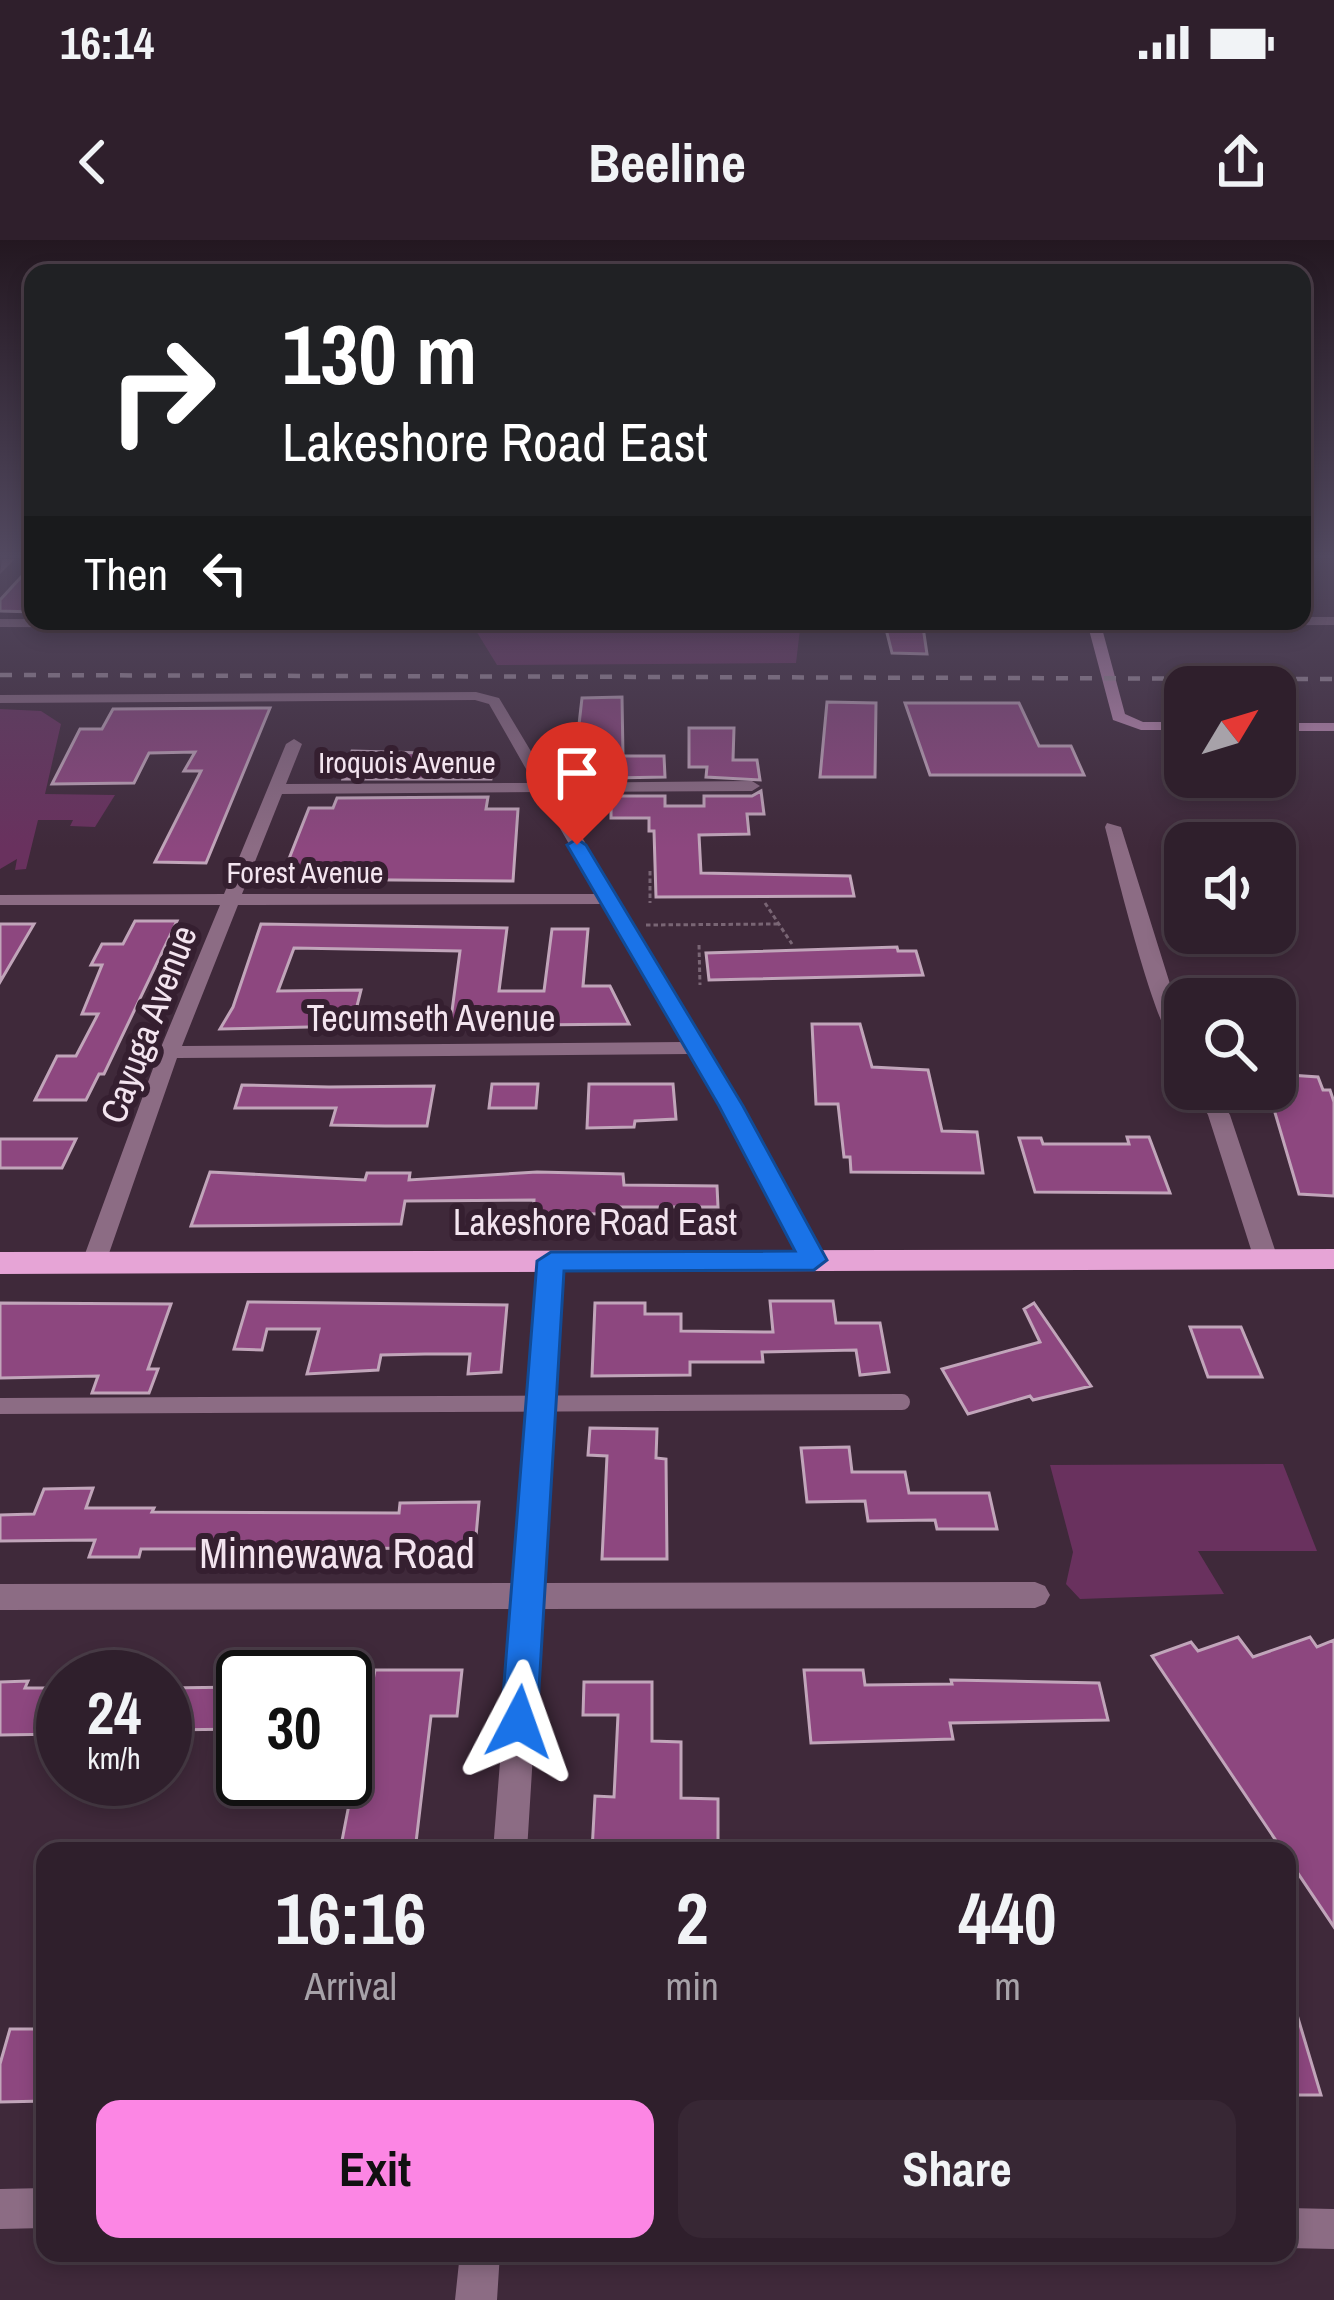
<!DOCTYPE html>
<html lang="en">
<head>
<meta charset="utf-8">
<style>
  :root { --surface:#2f1f2c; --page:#372734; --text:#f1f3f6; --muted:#a7a2a9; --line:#4a3d48; --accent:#fc86e4 }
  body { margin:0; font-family:"Archivo Narrow",sans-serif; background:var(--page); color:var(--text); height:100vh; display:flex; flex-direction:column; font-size:45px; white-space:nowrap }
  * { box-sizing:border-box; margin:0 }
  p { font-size:39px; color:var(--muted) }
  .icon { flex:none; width:66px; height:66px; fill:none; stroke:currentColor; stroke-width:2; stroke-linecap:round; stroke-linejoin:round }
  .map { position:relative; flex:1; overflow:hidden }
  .panel { position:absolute; left:36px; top:1602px; width:1260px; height:420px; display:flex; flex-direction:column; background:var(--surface); border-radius:24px; box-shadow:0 6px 18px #0003,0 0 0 3px var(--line) }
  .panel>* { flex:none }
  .banner { position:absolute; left:24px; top:24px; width:1287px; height:366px; border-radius:24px; box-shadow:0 6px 18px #0003,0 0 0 3px var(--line); background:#202124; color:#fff; overflow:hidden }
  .needle { width:78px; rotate:52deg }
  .tools { position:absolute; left:1164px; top:426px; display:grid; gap:24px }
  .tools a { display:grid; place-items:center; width:132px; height:132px; border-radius:24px; background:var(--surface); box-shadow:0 6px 18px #0003,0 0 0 3px var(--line); font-size:60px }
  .speed { position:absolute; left:36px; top:1410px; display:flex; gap:24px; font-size:60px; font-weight:700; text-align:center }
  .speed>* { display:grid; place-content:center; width:156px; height:156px; border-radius:50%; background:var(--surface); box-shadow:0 6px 18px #0003,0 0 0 3px var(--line); line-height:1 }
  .speed small { font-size:30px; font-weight:400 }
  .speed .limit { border:6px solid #111; border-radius:18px; background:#fff; color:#111 }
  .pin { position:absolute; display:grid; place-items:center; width:102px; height:102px; color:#fff; margin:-123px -51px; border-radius:50% 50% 50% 0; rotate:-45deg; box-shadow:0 0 12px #0007 }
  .pin .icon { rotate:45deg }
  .me { position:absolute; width:132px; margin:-66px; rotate:4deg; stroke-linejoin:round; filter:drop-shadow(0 0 9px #0008) }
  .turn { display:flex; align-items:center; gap:42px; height:252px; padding:0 60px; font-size:54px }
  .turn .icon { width:156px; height:156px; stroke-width:2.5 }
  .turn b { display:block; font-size:84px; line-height:102px }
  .then { display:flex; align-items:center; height:114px; padding:0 60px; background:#0003; gap:24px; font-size:45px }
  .eta { display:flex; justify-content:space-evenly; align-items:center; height:204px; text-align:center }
  .eta b { font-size:72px; font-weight:800; line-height:84px }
  .button { display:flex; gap:24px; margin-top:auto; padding:24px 60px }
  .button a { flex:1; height:138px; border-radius:24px; background:var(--accent); color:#111; font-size:48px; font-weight:800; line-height:138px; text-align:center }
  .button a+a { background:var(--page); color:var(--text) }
  .status { display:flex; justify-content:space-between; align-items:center; height:84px; padding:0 60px; background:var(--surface); direction:ltr }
  .status svg { height:33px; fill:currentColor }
  header { display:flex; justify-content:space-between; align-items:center; height:156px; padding:0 60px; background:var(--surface); font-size:54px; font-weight:800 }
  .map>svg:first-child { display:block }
  .green { fill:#69315e }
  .building { fill:#8d477f; stroke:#c1a5ba; stroke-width:3 }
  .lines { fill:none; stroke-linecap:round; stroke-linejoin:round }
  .path { stroke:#796574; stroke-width:3; stroke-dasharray:4.5 3; stroke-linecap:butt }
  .lane { stroke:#8c6c84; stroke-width:16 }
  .street { fill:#8c6c84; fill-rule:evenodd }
  .secondary { fill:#bf8cb3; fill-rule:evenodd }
  .primary { fill:#e6a4d6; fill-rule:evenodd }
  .rail { stroke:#a997a5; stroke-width:4.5; stroke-dasharray:12 12; stroke-linecap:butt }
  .route { fill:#1a73e8; stroke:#114b97; stroke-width:3 }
  .labels { text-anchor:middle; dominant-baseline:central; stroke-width:12; stroke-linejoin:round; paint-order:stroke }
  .far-street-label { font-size:30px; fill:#f3e4ef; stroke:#351f30 }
  .street-label { font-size:36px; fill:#f3e4ef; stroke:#351f30 }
  .near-street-label { font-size:42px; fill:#f3e4ef; stroke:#351f30 }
</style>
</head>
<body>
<div class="status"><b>16:14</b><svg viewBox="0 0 49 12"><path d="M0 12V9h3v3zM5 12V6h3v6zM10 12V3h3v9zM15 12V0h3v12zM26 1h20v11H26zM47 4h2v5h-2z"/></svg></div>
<header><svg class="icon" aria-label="back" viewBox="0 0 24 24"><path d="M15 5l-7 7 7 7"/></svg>Beeline<svg class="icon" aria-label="share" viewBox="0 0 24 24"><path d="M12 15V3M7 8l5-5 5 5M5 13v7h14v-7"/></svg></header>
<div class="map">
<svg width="1334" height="2060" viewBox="0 0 1334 2060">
  <rect width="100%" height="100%" fill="#3f293a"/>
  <path class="green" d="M470,381H801L796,423L497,425Z
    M0,469L41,471L61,484L45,554L115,555L95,587L70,586L73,580H38L26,629L15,630L17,619L0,629Z
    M1283,1224L1317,1311H1198L1224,1354L1080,1359L1066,1344L1073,1312L1050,1225Z"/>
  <path class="building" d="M33,324V372L0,371V360Z
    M885,385L923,387L927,414L892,413Z
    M622,457L623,516H664L665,537L612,538V527H585L586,502H577L582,458Z
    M827,462L876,463L875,537H820Z
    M905,463H1019L1039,506H1071L1084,535H930Z
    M270,468L206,623L155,622L201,531H184L195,512L149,513L134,543L52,544L80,489H102L113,469Z
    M689,488H734L733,520H757L760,540L706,537L707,527H689Z
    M352,511L458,514L456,522H493L491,539H343Z
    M761,551L764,574H747L749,594L699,595L701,633L850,636L854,656L656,657L654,591H649V578H611V556H665V566H704V556H752Z
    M488,557L486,569H518L513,641L281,639L309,568H333L337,558Z
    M135,681H177L104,834H99L86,860H35L57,816H76L98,774H82L102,725H91L102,704H123Z
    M0,684H34L0,742Z
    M261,684L507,688L499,751H544L552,689H588L583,746H610L629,784L450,786L460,711L294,708L278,751L361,750L352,786L220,789L233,767Z
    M897,707L898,711H916L923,735L709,740L706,713Z
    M812,784H860L872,827L928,830L942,891L977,892L983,933L851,932L850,917H844L838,864H816Z
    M1275,834L1318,837L1323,850H1330L1334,862V956L1299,954L1268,849H1275Z
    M492,844H538L536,868H489Z
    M589,844H673L676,879L635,881L634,887L587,888Z
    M242,845L329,847L434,846L427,886H385L331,885L336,868H235Z
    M1127,897H1149L1170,953L1035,952L1019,898H1041L1043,904H1129Z
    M0,899H76L62,928H0Z
    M210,932L365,940L367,933H410L409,940L537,932L623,934L624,945L717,946L718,967H603V974L533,973L534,960L405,961L401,984L191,986Z
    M770,1061H833L836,1083H880L889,1132L860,1135L856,1110L762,1112L763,1122H690V1135L592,1136L595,1063H645V1074H681V1091L773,1092Z
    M248,1062L507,1065L501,1132L468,1134L470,1114H425L381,1115L378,1130L307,1134L319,1089H267L262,1110L234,1109Z
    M0,1063L171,1064L148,1129H158L149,1153H92L98,1136L0,1138Z
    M1034,1063L1091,1146L1033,1160L1030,1156L968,1174L942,1129L1040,1102L1024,1069Z
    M1190,1087H1241L1262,1137H1208Z
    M590,1188L657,1189L656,1218L666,1219L667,1319H602L607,1216L588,1215Z
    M849,1207L852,1232H905L909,1253H989L997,1289H937L935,1280L868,1281L865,1261L807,1262L801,1208Z
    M93,1248L86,1268H154L152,1272L399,1273L400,1263L479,1262L475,1308L141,1309L139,1317H89L95,1300L0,1301V1275L34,1274L44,1249Z
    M1238,1397L1253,1417L1310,1397L1317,1407L1334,1400V1687L1152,1416L1191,1402L1198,1411Z
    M375,1430H462L457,1476H431L415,1611H340Z
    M804,1430H863L865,1445L952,1444L951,1440L1099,1443L1108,1480L950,1483L953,1499L811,1503Z
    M28,1441L25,1448H63V1494L0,1495V1442Z
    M584,1442H652V1501L681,1502V1558L718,1559V1611H592L595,1556L614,1557L618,1475H583Z
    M243,1447V1489L165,1490V1448Z
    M1292,1758L1321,1855H1287V1759Z
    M10,1789H45V1861L0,1862V1824Z"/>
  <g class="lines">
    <path class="path" d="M650,631V663
      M765,663L792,704
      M646,685L779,684
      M699,705L700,745"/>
    <path class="lane" d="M0,1166L902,1162"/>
    <path class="street" d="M2,319H15L0,334Z
      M1302,377H1334V385L1094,386L1087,382L1302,381Z
      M0,379L467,381L474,385L467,389L0,387Z
      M476,452L499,458L550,543L752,541L760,546L752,551L555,552L743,867L826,1020L822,1026H806L691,814L177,818L106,1022L102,1028H86L82,1022L159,812L220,665H0V655L224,654L286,504L294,499L302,504L286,544L534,543L489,464L475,460L0,463V455ZM539,552L598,654H242L282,554ZM604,664L684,802L182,806L238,665Z
      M1107,583L1121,587L1185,792V821C1159,810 1115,625 1105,587Z
      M1194,849H1214L1230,875L1278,1019L1274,1025L1266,1027L1254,1019L1208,875Z
      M551,1013L563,1021L543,1343L1035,1342L1045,1346L1050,1355L1045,1364L1035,1368L542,1369L527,1611H493L512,1369L0,1370V1344L514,1343L539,1021Z
      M45,1948V1988L0,1989V1949Z
      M1287,1968L1334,1969V2009L1287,2008Z
      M460,2013H500L497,2060H455Z"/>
    <path class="secondary" d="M1050,381H1100L1125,474L1143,482H1185V490H1141L1113,480L1088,386L1057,385Z
      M1275,483H1334V491H1275Z"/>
    <path class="primary" d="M1334,1009V1029L0,1034V1012Z"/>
    <path class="rail" d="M0,435L1334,439"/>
  </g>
  <linearGradient id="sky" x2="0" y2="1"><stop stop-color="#231720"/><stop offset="0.52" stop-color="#524960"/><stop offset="1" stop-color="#524960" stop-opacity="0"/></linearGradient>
  <rect width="1334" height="608" fill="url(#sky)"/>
  <path class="route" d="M577,599L586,605L743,866L827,1020L814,1030L564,1031L537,1482L532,1494L519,1499L507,1494L501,1482L537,1021L551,1012L795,1011L719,866L567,605Z"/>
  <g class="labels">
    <g class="far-street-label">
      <text x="407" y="522">Iroquois Avenue</text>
      <text x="305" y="632">Forest Avenue</text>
    </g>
    <g class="street-label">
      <text x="431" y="778">Tecumseth Avenue</text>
      <text transform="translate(148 784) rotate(-69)">Cayuga Avenue</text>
      <text x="595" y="982">Lakeshore Road East</text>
    </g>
    <g class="near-street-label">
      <text x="337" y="1313">Minnewawa Road</text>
    </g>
  </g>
</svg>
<div class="tools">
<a><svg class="needle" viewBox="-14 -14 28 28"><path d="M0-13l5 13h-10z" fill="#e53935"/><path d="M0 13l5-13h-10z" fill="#a7a2a9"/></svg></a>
<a><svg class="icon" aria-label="sound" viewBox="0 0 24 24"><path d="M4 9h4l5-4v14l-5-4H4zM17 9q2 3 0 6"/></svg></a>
<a><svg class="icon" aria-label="search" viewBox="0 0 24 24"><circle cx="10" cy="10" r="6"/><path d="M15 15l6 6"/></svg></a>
</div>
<div class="speed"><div>24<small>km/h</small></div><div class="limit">30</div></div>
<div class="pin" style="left:577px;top:605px;background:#d93025"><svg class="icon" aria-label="arrive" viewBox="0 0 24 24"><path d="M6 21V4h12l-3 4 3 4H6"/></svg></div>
<svg class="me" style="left:519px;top:1482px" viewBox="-20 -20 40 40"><path d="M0-17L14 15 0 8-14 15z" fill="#1a73e8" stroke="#fff" stroke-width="4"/></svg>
<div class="banner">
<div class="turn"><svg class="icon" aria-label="right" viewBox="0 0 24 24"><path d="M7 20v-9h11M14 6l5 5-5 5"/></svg><div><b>130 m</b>Lakeshore Road East</div></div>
<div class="then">Then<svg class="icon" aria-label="left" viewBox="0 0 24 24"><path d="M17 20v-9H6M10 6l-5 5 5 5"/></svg></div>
</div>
<section class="panel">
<div class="eta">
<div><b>16:16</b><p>Arrival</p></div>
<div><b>2</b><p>min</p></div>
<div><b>440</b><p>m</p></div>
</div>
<div class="button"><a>Exit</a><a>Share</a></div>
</section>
</div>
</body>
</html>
